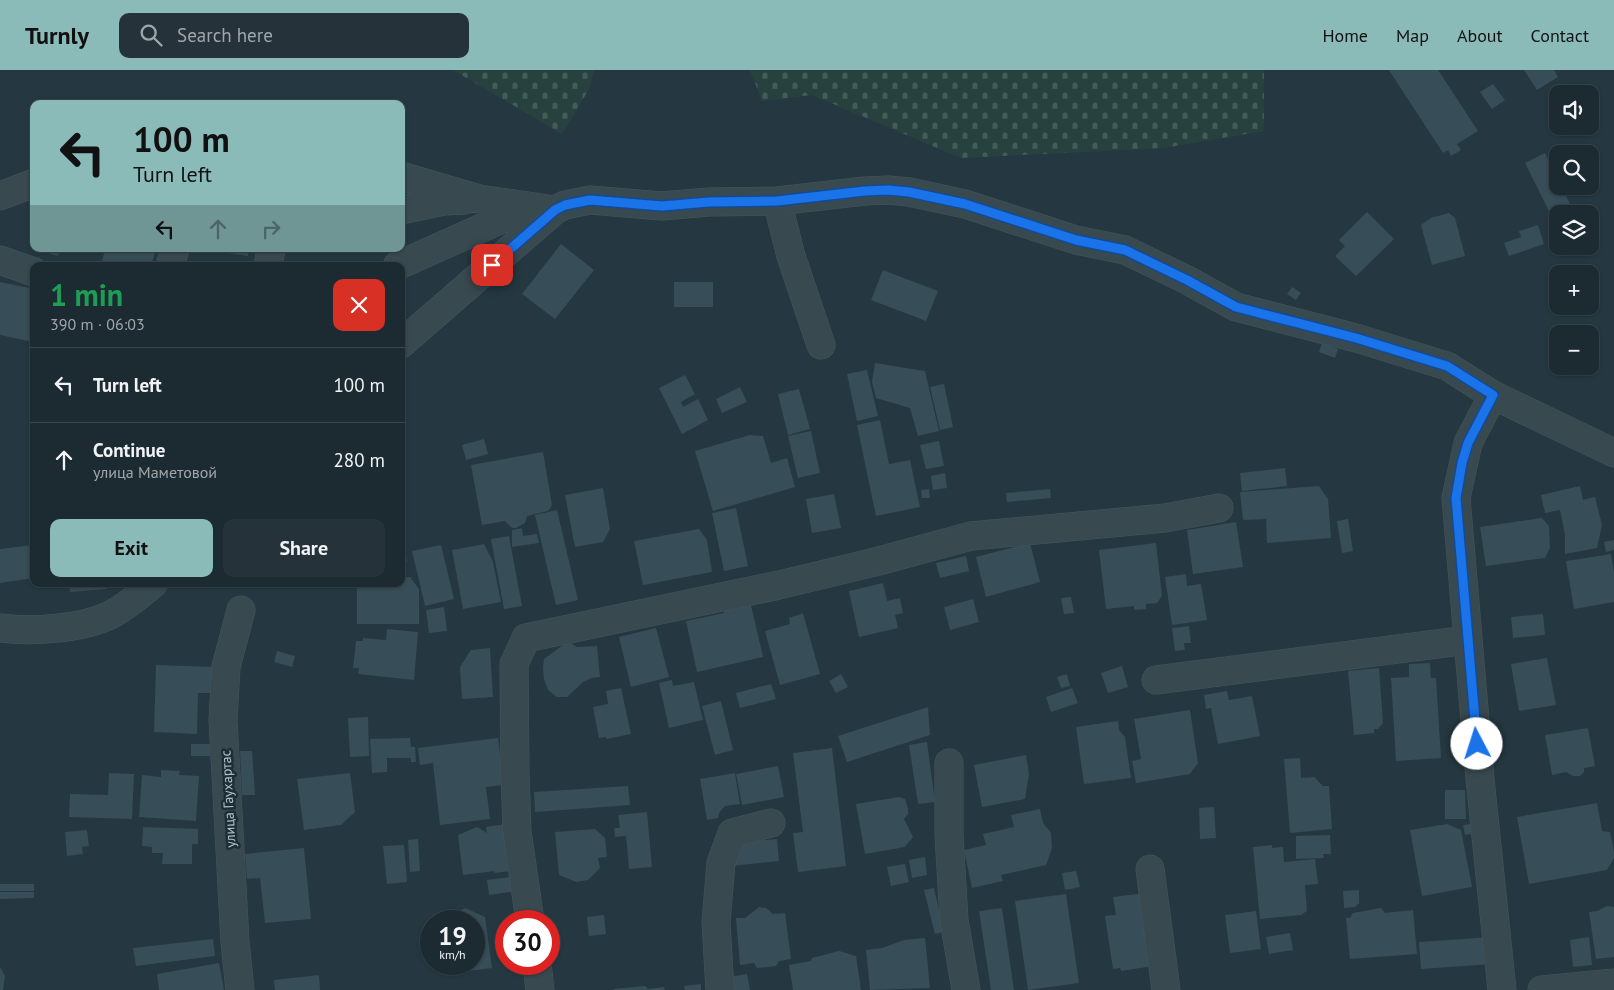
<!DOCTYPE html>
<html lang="en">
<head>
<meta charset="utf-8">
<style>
  :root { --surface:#1c2a31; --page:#253239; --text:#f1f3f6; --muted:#a0a7ab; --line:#3a464d; --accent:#8bbbb9 }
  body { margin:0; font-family:"PT Sans",sans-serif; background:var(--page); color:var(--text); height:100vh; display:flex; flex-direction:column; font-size:19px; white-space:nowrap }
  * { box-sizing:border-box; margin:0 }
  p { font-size:16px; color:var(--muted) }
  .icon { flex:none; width:28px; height:28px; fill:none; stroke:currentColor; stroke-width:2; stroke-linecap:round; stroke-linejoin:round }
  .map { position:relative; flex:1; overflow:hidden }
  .details { position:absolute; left:30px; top:192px; width:375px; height:325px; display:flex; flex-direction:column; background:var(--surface); border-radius:10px; box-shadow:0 1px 4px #0004,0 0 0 1px var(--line) }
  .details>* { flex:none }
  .guide { position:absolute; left:30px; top:30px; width:375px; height:152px; border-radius:10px; box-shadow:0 1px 4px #0004,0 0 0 1px var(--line); background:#8bbbb9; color:#111; overflow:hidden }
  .controls { position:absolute; left:1549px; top:15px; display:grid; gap:10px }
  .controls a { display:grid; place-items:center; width:50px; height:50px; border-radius:10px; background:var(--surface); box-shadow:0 1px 4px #0004,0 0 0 1px var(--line); font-size:25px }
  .speed { position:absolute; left:420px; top:840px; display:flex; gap:10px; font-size:25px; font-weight:700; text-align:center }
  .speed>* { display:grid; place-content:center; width:65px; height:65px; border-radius:50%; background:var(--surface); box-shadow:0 1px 4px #0004,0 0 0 1px var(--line); line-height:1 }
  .speed small { font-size:12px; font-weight:400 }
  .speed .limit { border:8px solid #d22; background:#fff; color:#111 }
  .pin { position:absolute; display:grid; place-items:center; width:42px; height:42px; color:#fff; margin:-21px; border-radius:10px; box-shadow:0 2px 8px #0006 }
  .me { position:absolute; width:55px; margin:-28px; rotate:355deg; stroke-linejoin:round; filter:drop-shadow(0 0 4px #0008) }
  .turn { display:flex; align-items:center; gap:18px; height:105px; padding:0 20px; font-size:22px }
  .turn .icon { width:65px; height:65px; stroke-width:2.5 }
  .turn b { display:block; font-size:35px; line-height:42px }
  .lanes { display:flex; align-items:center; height:48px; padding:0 20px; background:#0003; justify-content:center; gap:25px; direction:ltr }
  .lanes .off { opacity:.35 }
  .round { display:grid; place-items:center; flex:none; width:52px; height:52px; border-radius:10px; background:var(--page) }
  .summary { display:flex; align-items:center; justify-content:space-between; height:85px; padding:0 20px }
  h1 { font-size:30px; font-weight:700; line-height:38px; color:#1e9e55 }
  .primary-button { display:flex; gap:10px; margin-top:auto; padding:10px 20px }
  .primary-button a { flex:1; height:58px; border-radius:10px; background:var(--accent); color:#111; font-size:20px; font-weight:700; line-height:58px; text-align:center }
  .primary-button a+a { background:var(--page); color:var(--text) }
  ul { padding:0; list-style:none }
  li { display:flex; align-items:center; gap:15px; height:75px; padding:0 20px; border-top:1px solid var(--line) }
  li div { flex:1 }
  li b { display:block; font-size:19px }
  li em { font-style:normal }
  header { display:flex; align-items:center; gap:30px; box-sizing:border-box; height:70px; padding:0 25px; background:var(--accent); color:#111 }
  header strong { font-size:24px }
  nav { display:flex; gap:28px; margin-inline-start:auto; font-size:18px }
  .search { width:350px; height:45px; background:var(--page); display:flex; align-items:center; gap:12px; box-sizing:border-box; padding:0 18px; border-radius:10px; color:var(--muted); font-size:19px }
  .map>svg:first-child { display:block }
  .cemetery { fill:url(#cemetery-stones) }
  .building { fill:#374d57 }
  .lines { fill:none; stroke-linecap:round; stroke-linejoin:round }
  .minor-casing { stroke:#46555d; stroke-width:29 }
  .minor { stroke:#394950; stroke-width:28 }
  .route-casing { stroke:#114b97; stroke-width:12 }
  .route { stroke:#1a73e8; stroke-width:9 }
  .labels { text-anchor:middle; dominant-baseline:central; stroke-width:5; stroke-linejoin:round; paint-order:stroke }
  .street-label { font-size:14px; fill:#b6c3cb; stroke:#1e2e36 }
</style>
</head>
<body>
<header>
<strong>Turnly</strong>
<div class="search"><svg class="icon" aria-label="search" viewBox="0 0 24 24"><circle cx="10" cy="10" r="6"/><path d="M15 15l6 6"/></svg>Search here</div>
<nav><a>Home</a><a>Map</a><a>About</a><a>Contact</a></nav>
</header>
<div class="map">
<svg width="1614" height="920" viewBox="0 0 1614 920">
  <defs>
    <pattern id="cemetery-stones" width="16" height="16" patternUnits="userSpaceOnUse" patternTransform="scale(1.25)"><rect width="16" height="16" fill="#27423e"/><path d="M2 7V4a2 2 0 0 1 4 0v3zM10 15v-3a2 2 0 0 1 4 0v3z" fill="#445c59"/></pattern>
  </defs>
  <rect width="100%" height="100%" fill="#253841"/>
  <path class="cemetery" d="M453,0H594L589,19L562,64Z
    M750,0H1264V61L1164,78L961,88L812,25L762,31Z"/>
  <path class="building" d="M1389,0H1438L1478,61L1457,74L1461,80L1451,86L1448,80L1443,83Z
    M1524,0H1554L1558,7L1537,20Z
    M1493,14L1505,30L1492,39L1480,22Z
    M1545,83L1558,109V116H1561L1575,144H1558V159L1525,93Z
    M1367,142L1394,169L1356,206L1335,186L1345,176L1339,170Z
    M1449,143L1455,148L1465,186L1432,195L1421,155L1431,148Z
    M1538,155L1544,174L1509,186L1504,173L1521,167L1519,161Z
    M561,174L594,200L555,249L522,224Z
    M49,179H60L58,186L48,183Z
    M105,179H156L151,196H101Z
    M215,179H249L248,186L215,181Z
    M883,200L938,221L926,251L871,230Z
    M0,212L34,219L33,272L0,265Z
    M674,212H713V237H674Z
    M1292,217L1301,223L1296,230L1287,224Z
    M1322,273L1338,279L1335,288L1319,282Z
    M875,293L925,301L939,361L918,366L910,338L876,328L872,312Z
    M867,300L878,346L857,351L847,304Z
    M685,305L695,324L681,332L683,337L698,329L708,350L682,364L659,318Z
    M944,314L953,357L940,360L930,317Z
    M740,317L747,332L722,343L716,329Z
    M799,319L810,359L788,365L778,324Z
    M880,350L889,394L910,390L920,437L876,446L857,355Z
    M811,361L820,403L798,408L788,366Z
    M750,365L763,366L771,393L787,388L795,417L713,441L695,381Z
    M484,369L488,384L466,390L462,375Z
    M939,371L944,396L926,399L920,375Z
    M543,382L552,435L548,441L527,446L525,453L516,458H512L505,451L482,455L471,395Z
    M1285,398L1287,416L1242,421L1240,403Z
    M945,403L947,418L933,420L931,406Z
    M1319,416L1328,429L1331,468L1267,473L1266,449L1243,450L1240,422Z
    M1580,416L1583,430L1595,427L1602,455L1597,478L1565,484V465L1560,440L1545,443L1541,425Z
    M603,418L610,459L603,472L575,477L565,425Z
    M929,419L930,428H922L921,420Z
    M1050,419L1051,428L1007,432L1006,423Z
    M834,424L841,458L812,463L806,429Z
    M736,438L748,496L724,501L712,443Z
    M557,440L578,530L556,535L535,445Z
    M1542,448L1549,456L1550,478L1545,488L1486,496L1480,457Z
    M1348,449L1353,481L1342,483L1337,451Z
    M1236,452L1243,497L1193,504L1187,460Z
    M522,458L523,466L537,464L539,473L512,477V460Z
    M699,459L707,470L712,502L643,515L634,471Z
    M401,460L407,492L401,493Z
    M509,466L522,536L504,539L491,469Z
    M1614,470V480L1606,482L1604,472Z
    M1030,473L1040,512L986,527L976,487Z
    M1156,473L1162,526L1157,533L1146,534V539L1134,540V536L1106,539L1099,480Z
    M484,474L493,492L501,532L463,539L452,480Z
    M33,475L34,508L0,513V479Z
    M441,475L454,529L425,536L412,481Z
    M1611,484L1614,503V532L1574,539L1566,491Z
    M966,486L969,501L940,508L936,493Z
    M1186,504L1187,516L1201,514L1207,550L1172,555L1165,507Z
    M401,507H410L419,519V554H357V514H401Z
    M883,513L887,531L900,528L903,543L895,545L898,558L859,567L849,521Z
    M69,514H108L107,519L70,522Z
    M1071,527L1074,543L1064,544L1061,528Z
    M973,529L979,552L950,560L944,537Z
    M750,531L763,587L697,602L686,551L724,543L723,537Z
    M444,537L447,561L429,563L426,540Z
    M803,543L820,604L780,615L765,561L790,554L789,548Z
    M1543,544L1545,565L1513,568L1511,547Z
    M1189,556L1191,573H1184L1185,580L1175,581L1172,558Z
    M656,558L669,607L631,617L619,567Z
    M387,559L418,562L414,610L358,604L359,598H353L356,571H363V568L386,570Z
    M571,573L577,577L597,576L600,607L591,608L583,612L567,627H557L548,620L544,609L543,597L544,589L563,575Z
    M490,578L493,627L462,629L460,597L471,580Z
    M277,581L295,586L292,597L274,592Z
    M1547,588L1556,635L1519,641L1511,594Z
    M1430,593L1431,608H1436L1441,688L1396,691L1391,608L1409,607V594Z
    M156,595L214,597V623H198L197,664L154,662Z
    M1122,596L1128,617L1108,623L1101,603Z
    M1379,598L1383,653L1378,659H1374V663L1354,665L1348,601Z
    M841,604L848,617L836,623L829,611Z
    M1067,604L1070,616L1061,618L1057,607Z
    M672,610L673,616L694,612L703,650L669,658L659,613Z
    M771,614L776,629L740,638L736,623Z
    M621,618L631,664L607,669L606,667L599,668L593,637L608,634L606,621Z
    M1072,618L1078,633L1051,642L1046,627Z
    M1227,621L1229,630L1252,626L1260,666L1218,674L1211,638L1206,639L1204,625Z
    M721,631L733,680L715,685L702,636Z
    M928,637L930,665L847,692L838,666Z
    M1190,640L1198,693L1190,704L1136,713L1132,691L1141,689L1134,649Z
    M368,647L369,686L350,687L348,648Z
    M1118,651L1119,660L1125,667L1131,708L1084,714L1076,657Z
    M1588,658L1595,696L1584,698V702L1580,706H1573L1566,702L1552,705L1545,665Z
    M410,668L411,677H415L416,692H411V688H387V702L372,703L370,669Z
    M498,668L504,715L486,717L490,749L440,755L433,693L420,695L418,678Z
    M927,672L935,732L918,734L909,675Z
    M191,674H210V686H191Z
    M832,678L846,796L798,802L793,763L803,762L793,683Z
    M240,681H252L255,725H242Z
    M1026,685L1029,704L1025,729L982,737L974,695Z
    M1300,688L1301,708L1314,707L1323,716H1329L1332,759L1290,763L1284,689Z
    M778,696L784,727L742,735L736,704Z
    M161,700L180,701L179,705L199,706L196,751L139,747L142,705L161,707Z
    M109,703L134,704L132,749L69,747L70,724L108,725Z
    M350,703L355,742L341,755L304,760L297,709Z
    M735,703L740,734L725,736L719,743L718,748L707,750L700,709Z
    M628,716L630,735L535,742L534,722Z
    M1445,720H1465L1466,749H1445Z
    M899,727L905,729L908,738V744L904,749L913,767L905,777L865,784L856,734Z
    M1597,733L1602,761L1610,762L1614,782V788L1607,800L1529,814L1517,747Z
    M1214,737L1216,768L1200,769L1199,738Z
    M1040,739L1043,753L1051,763L1052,778L1046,795L1001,805L1003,811L972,818L964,780L986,775L983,764L1014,757L1011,745Z
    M647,742L652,797L629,799L626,766L615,767L614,758H620L618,745Z
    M506,754L513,801L494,803V801L463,805L458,765L477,757L487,763L486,757Z
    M1447,754L1461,760L1472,817L1422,826L1410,760Z
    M1471,754L1472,764L1465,765L1463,755Z
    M143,757L198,759V774H192V794H162L163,783H152V777L142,776Z
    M595,759L605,768L607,787L598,788L600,798L588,810L576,812L559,805L555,762Z
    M87,760L89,776L82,777L83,784L67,786L65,762Z
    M1330,765L1331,784H1323L1324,788L1296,789V766Z
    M418,769L420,801L410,802L408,770Z
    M777,769L779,791L732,796L738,772Z
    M404,775L407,812L387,814L383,776Z
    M1272,775V778L1283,777L1284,792L1315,789L1318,814L1305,815L1307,841L1301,845L1260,849L1253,777Z
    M304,778L311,849L265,853L260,808L247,809L245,784Z
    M925,787L927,805L912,808L909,790Z
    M905,794L909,812L891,816L887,797Z
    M1076,801L1080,817L1065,820L1062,803Z
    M517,806L518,821L489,825L487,810Z
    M0,814H34V821H0Z
    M934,818L944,862L935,864L924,820Z
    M1359,820V833L1355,837L1344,838L1343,821Z
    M0,822H34V828L0,829Z
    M1146,823L1153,896L1121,901L1120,898L1113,899L1105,846L1116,845L1113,827Z
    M1066,824L1079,913L1028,920L1015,831Z
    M1607,836L1614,837V887L1596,889L1589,842L1597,841Z
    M759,837L766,838L773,844L785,843L791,889L779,891L776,896L757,898L754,893L740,895L736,848H745Z
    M465,838L485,847L492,898L444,904L443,894H474V851H440Z
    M1002,838L1014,920H991L979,841Z
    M1381,838L1385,843L1413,840L1417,884L1350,889L1346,848H1350L1353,843Z
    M1256,841L1261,879L1230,883L1225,845Z
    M604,845L606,864L589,866L587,847Z
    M1290,863L1293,880L1269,884L1266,867Z
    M1491,867L1493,894L1421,899L1419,872Z
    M1589,867L1592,895L1573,897L1570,870Z
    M925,868L930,918L870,920L866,880L882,878L904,870Z
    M213,869L215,886L136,896L133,878Z
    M839,881L856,886L861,920H793L789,895L811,891L812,888Z
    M219,893L224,920H159L157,904Z
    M0,897L5,906L3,920H0Z
    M747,904L750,920H730L728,907Z
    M319,905L320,920H275L274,910Z
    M701,914V920H685L684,916Z
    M645,916L648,919L664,917L665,920H614V919Z"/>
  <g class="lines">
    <defs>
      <path id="minor" d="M401,106L479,129L555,140
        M0,126L34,113
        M777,131L791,186L821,275
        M401,140L444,131L465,130
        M0,190L34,202
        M170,196L175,179
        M268,196L271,179
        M397,196L529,137
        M401,274L555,140L565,135L590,130L662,136L709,132L777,131L865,121L888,120L909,122L965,134L1076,170L1125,180L1187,210L1236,237L1356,268L1447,296L1493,325L1614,383
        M1493,325L1468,373L1456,428L1480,709L1502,920
        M0,558C31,562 84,559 112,544C127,536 140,525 153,514
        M1156,610L1468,570
        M949,693V765L954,850L966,920
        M1150,799L1166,920
        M530,851L517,761L515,702L514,594L526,568L779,515L875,492L971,466L1165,448L1219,438
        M537,894L540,920
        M240,920L235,872L223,650L226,597L241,540
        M720,920L716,852L721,793L732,763L771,753
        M1542,920L1614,913"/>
    </defs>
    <use href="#minor" class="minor-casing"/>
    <use href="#minor" class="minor"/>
  </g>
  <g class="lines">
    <defs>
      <path id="route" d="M492,195L555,140L565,135L590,130L662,136L709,132L777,131L865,121L888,120L909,122L965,134L1076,170L1125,180L1187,210L1236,237L1356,268L1447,296L1493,325L1468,373L1462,393L1456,428L1477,674"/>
    </defs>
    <use href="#route" class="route-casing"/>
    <use href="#route" class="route"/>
  </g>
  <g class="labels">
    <g class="street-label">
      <text transform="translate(228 729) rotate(-93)">улица Гаухартас</text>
    </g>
  </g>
</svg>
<div class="controls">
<a><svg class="icon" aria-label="sound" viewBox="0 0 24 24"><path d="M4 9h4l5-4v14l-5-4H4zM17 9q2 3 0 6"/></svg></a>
<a><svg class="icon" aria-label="search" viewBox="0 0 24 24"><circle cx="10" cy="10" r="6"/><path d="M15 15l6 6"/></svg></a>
<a><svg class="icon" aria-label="layers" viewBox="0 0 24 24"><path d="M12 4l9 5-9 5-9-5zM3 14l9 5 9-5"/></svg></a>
<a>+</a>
<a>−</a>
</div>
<div class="speed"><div>19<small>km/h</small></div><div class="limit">30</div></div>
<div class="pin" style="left:492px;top:195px;background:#d93025"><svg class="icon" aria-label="arrive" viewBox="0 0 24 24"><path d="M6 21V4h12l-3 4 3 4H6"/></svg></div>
<svg class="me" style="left:1477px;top:674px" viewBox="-20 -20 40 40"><circle r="19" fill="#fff"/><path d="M0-13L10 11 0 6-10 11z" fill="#1a73e8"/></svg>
<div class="guide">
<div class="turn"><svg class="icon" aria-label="left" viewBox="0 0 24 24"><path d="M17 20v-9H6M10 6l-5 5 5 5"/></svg><div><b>100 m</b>Turn left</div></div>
<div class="lanes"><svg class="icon" aria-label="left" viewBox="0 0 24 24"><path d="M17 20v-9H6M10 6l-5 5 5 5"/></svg><svg class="icon off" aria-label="ahead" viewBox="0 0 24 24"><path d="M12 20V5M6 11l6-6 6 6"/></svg><svg class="icon off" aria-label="right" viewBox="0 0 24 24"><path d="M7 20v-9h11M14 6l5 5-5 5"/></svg></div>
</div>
<section class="details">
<div class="summary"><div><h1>1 min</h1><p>390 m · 06:03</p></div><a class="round" style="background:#d93025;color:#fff"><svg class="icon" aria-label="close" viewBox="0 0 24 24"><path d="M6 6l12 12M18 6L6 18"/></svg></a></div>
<ul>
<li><svg class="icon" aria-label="left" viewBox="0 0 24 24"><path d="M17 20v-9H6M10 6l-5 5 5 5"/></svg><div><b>Turn left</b></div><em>100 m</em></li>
<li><svg class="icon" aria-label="ahead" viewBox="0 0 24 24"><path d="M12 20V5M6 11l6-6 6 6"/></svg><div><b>Continue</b><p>улица Маметовой</p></div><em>280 m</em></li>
</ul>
<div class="primary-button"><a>Exit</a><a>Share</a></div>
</section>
</div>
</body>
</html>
